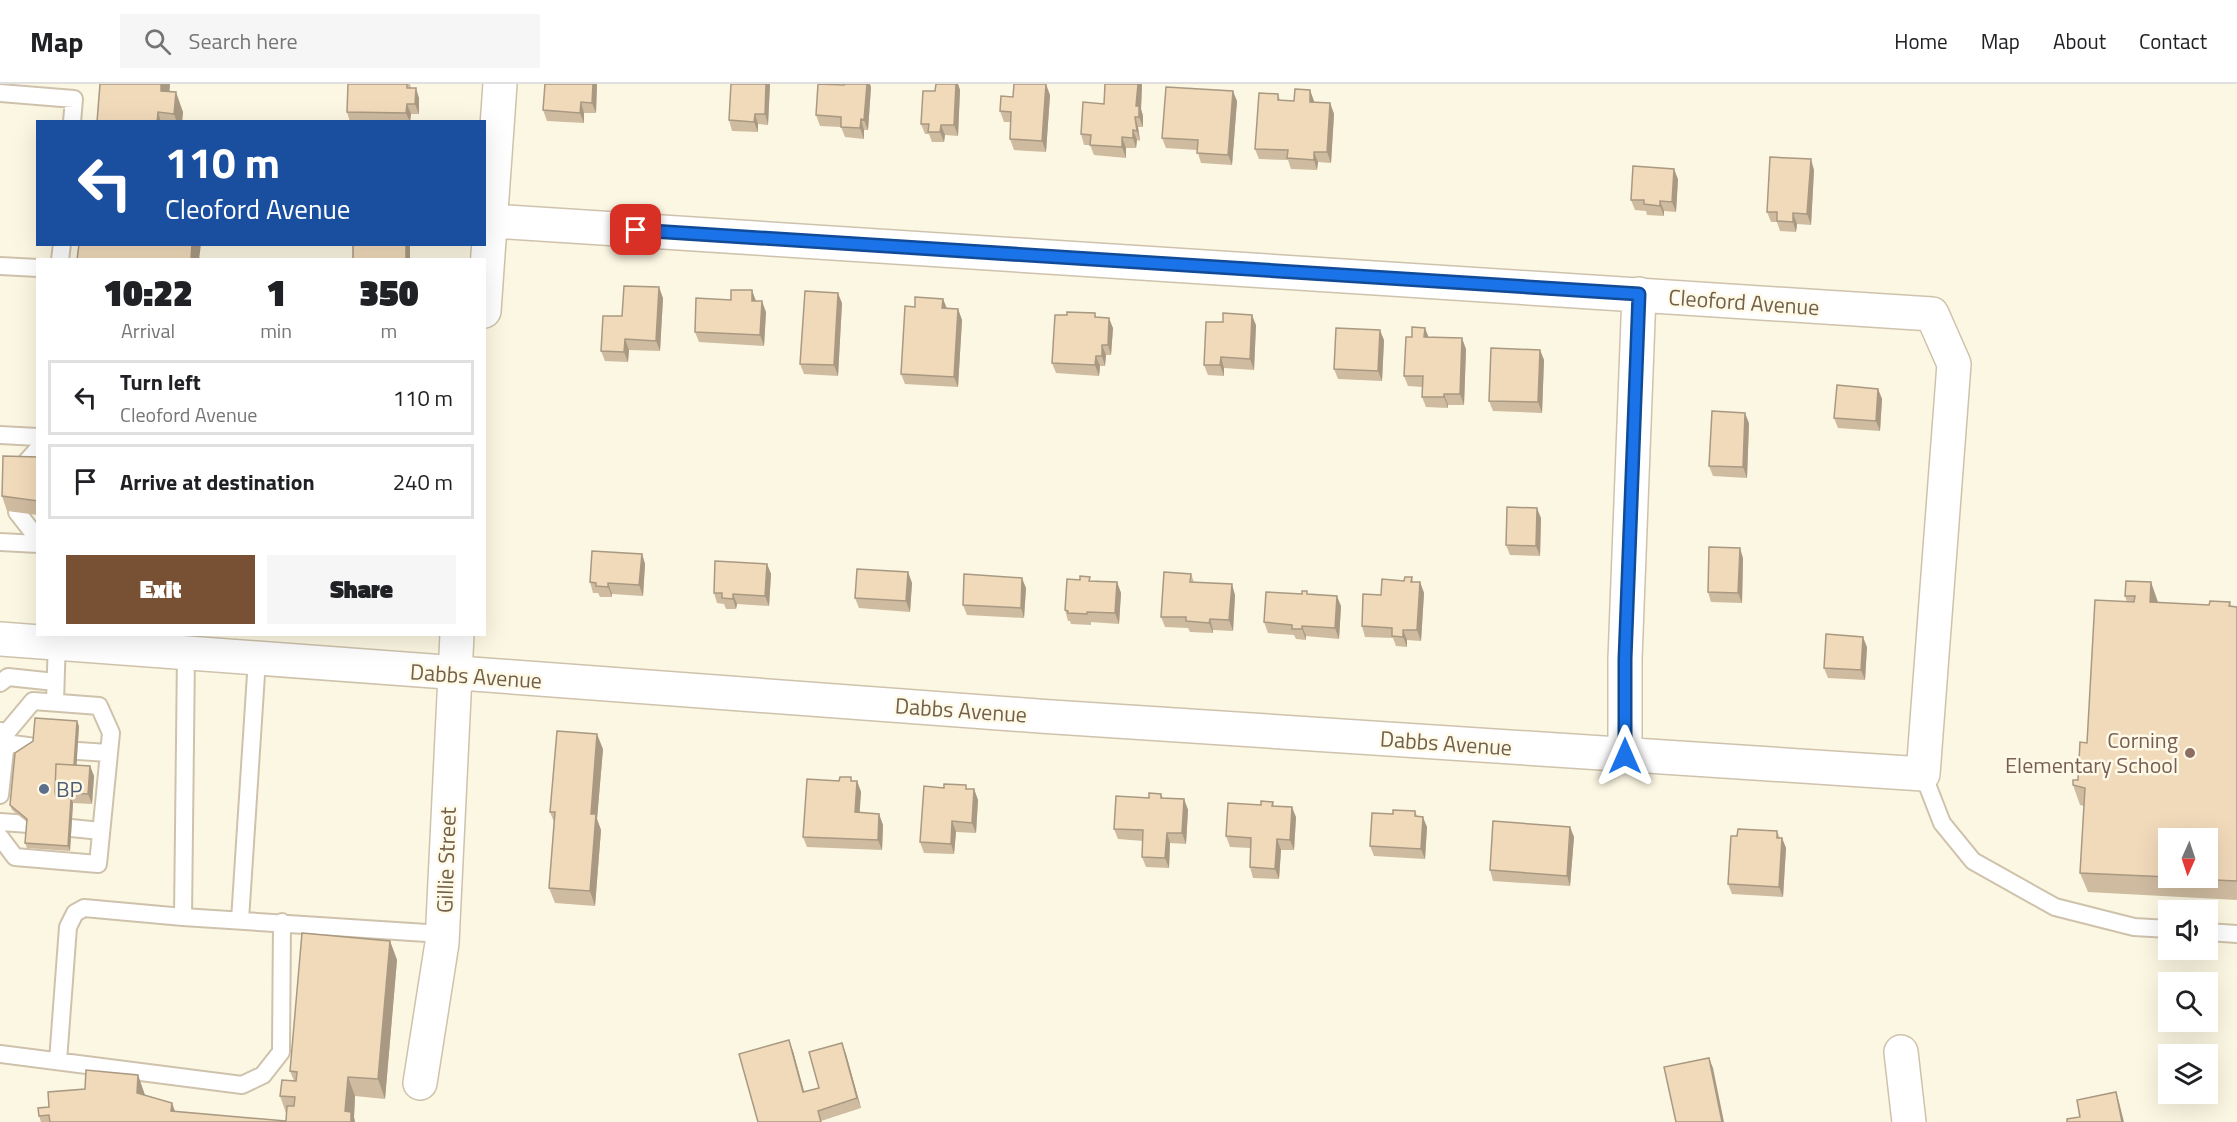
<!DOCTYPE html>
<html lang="en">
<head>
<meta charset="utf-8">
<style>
  :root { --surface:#fff; --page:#f6f6f6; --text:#202124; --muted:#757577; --line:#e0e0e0; --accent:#785034 }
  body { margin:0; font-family:"Titillium Web",sans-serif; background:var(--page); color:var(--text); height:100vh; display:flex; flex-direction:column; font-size:22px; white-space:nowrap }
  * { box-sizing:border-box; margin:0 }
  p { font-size:20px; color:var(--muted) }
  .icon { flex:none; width:33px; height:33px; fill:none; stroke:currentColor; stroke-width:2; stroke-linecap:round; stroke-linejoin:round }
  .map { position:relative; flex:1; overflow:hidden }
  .side { position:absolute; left:36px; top:174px; width:450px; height:378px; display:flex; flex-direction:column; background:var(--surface); border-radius:0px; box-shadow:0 6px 24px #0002 }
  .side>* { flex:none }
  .guide { position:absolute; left:36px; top:36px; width:450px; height:126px; border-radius:0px; box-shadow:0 6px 24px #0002; background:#1a4fa0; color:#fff; overflow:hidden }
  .needle { width:39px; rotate:183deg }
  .buttons { position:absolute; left:2158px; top:744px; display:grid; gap:12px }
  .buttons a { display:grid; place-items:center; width:60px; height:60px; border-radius:0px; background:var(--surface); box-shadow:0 6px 24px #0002; font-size:30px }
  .pin { position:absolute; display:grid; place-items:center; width:51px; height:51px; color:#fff; margin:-26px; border-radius:12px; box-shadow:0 3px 9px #0006 }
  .me { position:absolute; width:66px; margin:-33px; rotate:0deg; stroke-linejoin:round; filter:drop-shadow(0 0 4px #0008) }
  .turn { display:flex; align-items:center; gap:21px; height:126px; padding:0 30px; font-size:27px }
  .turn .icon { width:78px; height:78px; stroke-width:2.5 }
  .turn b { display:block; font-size:42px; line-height:51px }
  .eta { display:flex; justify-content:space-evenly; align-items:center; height:102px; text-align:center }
  .eta b { font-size:36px; font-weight:800; line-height:42px }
  .primary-button { display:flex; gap:12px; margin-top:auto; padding:12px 30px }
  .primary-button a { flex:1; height:69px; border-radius:0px; background:var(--accent); color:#fff; font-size:24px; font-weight:800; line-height:69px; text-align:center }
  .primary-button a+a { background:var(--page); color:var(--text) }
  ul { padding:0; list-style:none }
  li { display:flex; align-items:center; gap:18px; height:75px; margin:0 12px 9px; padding:0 18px; border:3px solid var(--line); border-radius:0px }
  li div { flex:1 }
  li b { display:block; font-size:22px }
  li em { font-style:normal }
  header { display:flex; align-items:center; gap:36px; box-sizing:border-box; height:84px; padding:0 30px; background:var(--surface); border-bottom:2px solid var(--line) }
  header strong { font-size:28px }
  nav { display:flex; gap:33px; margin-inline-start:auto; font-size:21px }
  .search { width:420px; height:54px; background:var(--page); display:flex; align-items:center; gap:15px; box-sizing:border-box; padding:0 21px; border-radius:0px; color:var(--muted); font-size:22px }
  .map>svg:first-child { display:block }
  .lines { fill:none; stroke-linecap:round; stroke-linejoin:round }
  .lane-casing { stroke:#cfc2ac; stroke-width:20 }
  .street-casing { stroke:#cfc2ac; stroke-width:36 }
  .lane { stroke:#fff; stroke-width:16 }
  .street { stroke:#fff; stroke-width:33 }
  .wall { fill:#cfbba0 }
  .shaded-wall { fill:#a99982 }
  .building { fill:#f1daba; stroke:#a99982; stroke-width:1.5 }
  .route-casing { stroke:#114b97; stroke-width:15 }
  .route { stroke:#1a73e8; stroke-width:10 }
  .education-dot { fill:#8d6e63; stroke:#fffae8; stroke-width:2 }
  .service-dot { fill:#5c6f8a; stroke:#fffae8; stroke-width:2 }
  .labels { text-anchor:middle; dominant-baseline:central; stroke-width:5; stroke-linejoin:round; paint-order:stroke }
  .street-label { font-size:22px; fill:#736049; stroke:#fffae8 }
  .education-label { font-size:22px; fill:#785e54; stroke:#fffae8; text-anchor:end }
  .service-label { font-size:22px; fill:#4e5e75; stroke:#fffae8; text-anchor:start }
</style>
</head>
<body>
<header>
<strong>Map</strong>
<div class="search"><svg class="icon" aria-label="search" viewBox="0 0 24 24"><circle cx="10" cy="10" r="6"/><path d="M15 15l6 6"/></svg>Search here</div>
<nav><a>Home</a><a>Map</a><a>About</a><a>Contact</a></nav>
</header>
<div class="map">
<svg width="2237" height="1038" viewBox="0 0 2237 1038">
  <rect width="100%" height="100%" fill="#fcf7e2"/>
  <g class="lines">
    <defs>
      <path id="lane" d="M0,9L74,15L72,38
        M60,176L62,160
        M0,182L38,184
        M0,351L38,353
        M18,387L38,365
        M17,428L38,455
        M0,458L38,460
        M0,599L8,593L55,598
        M55,618L57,554
        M0,647L7,648L0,711
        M5,659L35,663
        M78,667L108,669
        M1923,690L1942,739L1973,777L2055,823L2134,843L2169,845
        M0,738L29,740
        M71,744L101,747
        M0,753L15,773L98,780L111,649L99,622L33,617L7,648
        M183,833L186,569
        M240,836L257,575
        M2208,848L2237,850
        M0,970L242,1001L263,991L281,968L282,838
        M58,977L68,843L75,829L84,824L183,833L442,850"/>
      <path id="street" d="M484,227L500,0
        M0,555C640,606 1282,650 1923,690L1954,280L1932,230L492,137
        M1625,671V575L1639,210
        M1901,968L1909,1038
        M420,999L442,859L457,550"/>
    </defs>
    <use href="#lane" class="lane-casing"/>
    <use href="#street" class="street-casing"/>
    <use href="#lane" class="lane"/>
    <use href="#street" class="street"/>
  </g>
  <path class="wall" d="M100,0H170L169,8L183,28L182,38H97Z
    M348,0H410L411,4L419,14V30H411L410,38H350L347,28Z
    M545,0H597L596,29H584V39L547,37L543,26Z
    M731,0H770L768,41L758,40V48L732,47L729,36Z
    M936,0H958L960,6L958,52L945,51L944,58H932L929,50H925L921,40L935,7Z
    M1105,0H1142L1141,25L1143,32V43H1138L1140,57L1137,56L1136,64H1126V74L1094,71L1090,61H1084L1081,50L1104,20Z
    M871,3L868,46H864V55L845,53L841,43L820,42L816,31Z
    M1310,6L1314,19H1330L1334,30L1331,79L1318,78L1317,86L1291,85L1288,76L1259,75L1255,65L1278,10L1280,16L1294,17Z
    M1050,11L1046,68L1014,66L1010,55L1011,38H1004L1000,27L1013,13Z
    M1237,17L1232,81L1201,79L1197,66L1166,64L1162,54Z
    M1814,86L1811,141L1797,140L1796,148L1780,147L1777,138H1771L1767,128Z
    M1678,95L1676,128L1664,127V132L1647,131L1646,127L1635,126L1631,116Z
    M663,214L660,267L629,266L628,278L605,277L601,267L622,232Z
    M943,215L947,225H958L962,236L958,303L905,300L901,290L915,223Z
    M756,217L766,228L764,262L699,258L695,248Z
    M842,219L838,292L804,290L800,280Z
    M1095,229L1096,233L1113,244L1111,271H1106L1105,282H1100L1099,292L1056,289L1052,279L1067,231Z
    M1256,241L1254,286L1224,284V292L1208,291L1204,281Z
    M1428,254L1466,265L1464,321H1448V324L1426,323L1422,313L1423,303L1408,302L1404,292Z
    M1384,256L1382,297L1338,295L1334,285Z
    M1540,266L1544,276L1542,329L1493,327L1489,317Z
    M1878,305L1882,315L1880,347L1838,344L1834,334Z
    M1749,339L1747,394L1713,392L1709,382Z
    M38,373V431L7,427L2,412Z
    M1541,434L1540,472L1510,471L1506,461Z
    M642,470L645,480L643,512L612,510V513H600L598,509H593L590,498Z
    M1743,474L1742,519L1711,518L1708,508Z
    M767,480L771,490L769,522L737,520L736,525H726L724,520L717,519L714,509Z
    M908,488L912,499L910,528L859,524L855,514Z
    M1191,490L1194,498L1235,511L1233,547L1213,546V549L1190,548L1188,544L1165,543L1161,533Z
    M1412,493L1413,498H1420L1424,509L1421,557L1407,556V563L1396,562L1393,554L1365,553L1362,542L1381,511Z
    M1091,497L1117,498L1121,509L1119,540L1091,538V541L1071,540L1070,537H1068L1065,526Z
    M2126,497L2158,518V519L2209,521L2230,518L2231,522L2237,523V816L2088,808L2080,789L2084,722L2080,721L2073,701L2078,696L2087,659L2127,518L2125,512Z
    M1026,504L1024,534L967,531L963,521Z
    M1308,510L1341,522L1339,555L1306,552V556L1296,555L1294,551L1268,549L1264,538Z
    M1867,563L1865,596L1828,594L1824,584Z
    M79,642L76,681L90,682L94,692L92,720L73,719L70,767L27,764L25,759L27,738L12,726L10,721Z
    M603,665L597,735L601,746L595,822L555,819L549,804L554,738L550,728Z
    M839,697H857L861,708L859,729L879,730L883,741L882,766L807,763L803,753Z
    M968,705H974L978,716L976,749L956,748L954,770L924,769L920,758Z
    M1161,710L1163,714L1184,715L1188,726L1186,760L1170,759L1169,784L1146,783L1142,773L1143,757L1118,755L1114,745L1149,714Z
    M1273,718L1274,722L1296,733L1294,766H1281L1279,795L1253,794L1250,783L1251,764L1230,763L1226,752L1261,721Z
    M1415,727L1417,732L1427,743L1425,775L1374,772L1370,762L1393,730Z
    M1570,743L1574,753L1570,802L1493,797L1490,786Z
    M1777,747L1780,754H1782L1786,764L1783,813L1732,810L1728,800L1737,752Z
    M390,857L397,876L385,1015L355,1012L354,1033L355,1038H41L39,1032L49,1023L85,1005L138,991L145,1012L176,1028L286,1037V1029L280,1012L294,997L290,987Z
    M793,967L804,1008L819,1004L846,970L861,1024L821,1037L758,1038Z"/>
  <path class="shaded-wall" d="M161,0H170L168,27L161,7Z
    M593,0H597L596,29L592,19Z
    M766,0H770L768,41L765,30Z
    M867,0H870L871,3L868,46L864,36Z
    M956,0H958L960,6L958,52L954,41Z
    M1046,0L1050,11L1046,68L1042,57Z
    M1138,0H1142L1141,25L1143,32V43L1139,33L1136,22Z
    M416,4L419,14V30L415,20Z
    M1310,6L1314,17V29L1310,18Z
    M1233,7L1237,17L1232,81L1228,71Z
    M176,8L183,28L182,38H177L174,30Z
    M581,18L584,29V39L580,29Z
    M1330,19L1334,30L1331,79L1327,68Z
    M407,20L411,30L410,38L406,29Z
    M158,28L161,38H157Z
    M755,30L758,40V48L754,38Z
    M1135,33L1138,43L1140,57L1137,47Z
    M861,35L864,46V55L860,44Z
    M941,41L945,51L944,58L940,48Z
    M1133,46L1137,56L1136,64L1133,54Z
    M1122,53L1126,64V74L1122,63Z
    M1314,68L1318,78L1317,86L1314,76Z
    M1811,75L1814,86L1811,141L1807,130Z
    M1674,85L1678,95L1676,128L1672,118Z
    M1660,117L1664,127V132L1660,122Z
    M1793,129L1797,140L1796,148L1793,138Z
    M192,160H201L199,176H191Z
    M406,160H409L410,163V176H406Z
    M659,203L663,214L660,267L656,257Z
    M752,206L756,217H752Z
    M838,209L842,219L838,292L834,281Z
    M943,215L947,225L942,224Z
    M762,217L766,228L764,262L760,251Z
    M958,225L962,236L958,303L954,293Z
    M1252,231L1256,241L1254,286L1250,275Z
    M1109,234L1113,244L1111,271L1108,261Z
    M1425,244L1429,254L1424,253Z
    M1380,246L1384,256L1382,297L1378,287Z
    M1462,254L1466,265L1464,321L1460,310Z
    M625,255L629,266L628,278L624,268Z
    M1102,261L1106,271L1105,282L1102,272Z
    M1540,266L1544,276L1542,329L1538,318Z
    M1096,272L1100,282L1099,292L1095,281Z
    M1221,273L1224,284V292L1220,281Z
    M1878,305L1882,315L1880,347L1876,337Z
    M1444,310L1448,321V324L1444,313Z
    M1745,329L1749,339L1747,394L1743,383Z
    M1537,424L1541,434L1540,472L1536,462Z
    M1740,464L1743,474L1742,519L1738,509Z
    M642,470L645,480L643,512L639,501Z
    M767,480L771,490L769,522L765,512Z
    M908,488L912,499L910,528L906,517Z
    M1022,494L1026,504L1024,534L1021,524Z
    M1117,498L1121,509L1119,540L1115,529Z
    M1420,498L1424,509L1421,557L1417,546Z
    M2151,498L2158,518L2157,538L2150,518Z
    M608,499L612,510V513L608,503Z
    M1232,500L1235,511L1233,547L1229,536Z
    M733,510L737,520L736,525L733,515Z
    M1337,512L1341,522L1339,555L1335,544Z
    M1210,535L1213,546V549L1209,539Z
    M1302,542L1306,552V556L1302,545Z
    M1403,546L1407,556V563L1403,553Z
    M1863,553L1867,563L1865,596L1861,586Z
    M77,637L79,642L76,691L74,685Z
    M597,650L603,665L597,735L601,746L595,822L590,807L591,730Z
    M90,682L94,692L92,720L88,710Z
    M857,697L861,708L859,739L855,728Z
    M974,705L978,716L976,749L972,739Z
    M71,714L73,719L70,767L68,762Z
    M1184,715L1188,726L1186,760L1182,749Z
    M1292,723L1296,733L1294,766L1290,756Z
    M879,730L883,741L882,766L878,756Z
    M1423,733L1427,743L1425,775L1421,765Z
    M952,737L956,748L954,770L951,760Z
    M1570,743L1574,753L1570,802L1567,792Z
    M1167,749L1170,759L1169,784L1165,774Z
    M1782,754L1786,764L1783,813L1779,803Z
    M1277,755L1281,766L1279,795L1275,785Z
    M390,857L397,876L385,1015L378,995Z
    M789,956L793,967L807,1018L803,1008Z
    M842,959L846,970L861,1024L857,1014Z
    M1709,974L1713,984L1724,1038H1722Z
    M138,991L145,1011V1029L137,1009Z
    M348,993L355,1012L354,1033L355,1038H349L345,1027Z
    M2116,1008L2119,1018L2124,1038H2122Z
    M172,1019L179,1038L171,1027Z"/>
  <path class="building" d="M100,0H161V7L176,8L174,30L158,28L157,38H97Z
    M348,0H407V4H416L415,20H407L406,29L347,28Z
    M545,0H593L592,19L581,18L580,29L543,26Z
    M731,0H766L765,30H755L754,38L729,36Z
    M818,0L844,1V0H867L864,36L861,35L860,44L841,43V33L816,31Z
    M936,0H956L954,41H941L940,48H928L929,40H921L923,7H935Z
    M1014,0H1046L1042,57L1010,55L1011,28L1000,27L1001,12L1013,13Z
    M1105,0H1138L1136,22H1139V33H1135L1137,47L1133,46V54L1122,53V63L1090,61L1091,51L1081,50L1083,18L1104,20Z
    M1166,3L1233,7L1228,71L1197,69L1198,56L1162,54Z
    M1295,5L1310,6V18L1330,19L1327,68H1314V76L1287,74L1288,66L1255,65L1259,9L1278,10V16L1294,17Z
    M1770,73L1811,75L1807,130L1793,129V138L1777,137V128H1767Z
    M1633,82L1674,85L1672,118L1660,117V122L1644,120V116H1631Z
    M79,160H192L191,176H77Z
    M353,160H406V176H353Z
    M624,202L659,203L656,257L625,255L624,268L601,267L603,232H622Z
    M731,206H752V217H762L760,251L695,248L696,214L731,216Z
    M805,207L838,209L834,281L800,280Z
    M915,213L943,215L942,224L958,225L954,293L901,290L905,222L915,223Z
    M1067,228L1095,229V233L1109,234L1108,261H1102V272H1096L1095,281L1052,279L1055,231H1067Z
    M1223,229L1252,231L1250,275L1221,273L1220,281H1204L1206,238H1223Z
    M1412,243L1425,244L1424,253L1462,254L1460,310H1444V313H1422L1423,292H1404L1406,253H1412Z
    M1336,244L1380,246L1378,287L1334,285Z
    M1491,264L1540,266L1538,318L1489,317Z
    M1837,301L1878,305L1876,337L1834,334Z
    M1712,327L1745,329L1743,383L1709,382Z
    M3,372L38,373V417L2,412Z
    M1507,423L1537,424L1536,462L1506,461Z
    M1709,463L1740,464L1738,509L1708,508Z
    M592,467L642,470L639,501L608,499V503L596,502V499L590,498Z
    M715,477L767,480L765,512L733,510V515L722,514V509H714Z
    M857,485L908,488L906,517L855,514Z
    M1164,488L1191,490L1190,498L1232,500L1229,536L1210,535L1209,539L1186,537V533H1161Z
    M964,490L1022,494L1021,524L963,521Z
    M1080,492L1090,493L1089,497L1117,498L1115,529L1087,528V530L1068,529V527L1065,526L1067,495L1080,496Z
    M1405,493H1412L1411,498H1420L1417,546H1403V553L1392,552V544L1362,542L1363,510L1381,511L1382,495L1404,497Z
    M2126,497L2151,498L2150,518L2209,521L2210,517L2230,518L2229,522L2237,523V797L2173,794H2208V754H2169V793L2080,789L2085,704L2073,701V696H2078L2080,658L2087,659L2095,516L2134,518L2135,512H2125Z
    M1302,507H1307V510L1337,512L1335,544L1302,542V545H1292V541L1264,538L1266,508L1302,510Z
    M1826,550L1863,553L1861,586L1824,584Z
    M35,634L77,637L74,681L56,680L55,708L56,713L71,714L68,762L25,759L27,735L10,721L15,669L33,657Z
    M557,647L597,650L591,730H596L590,807L549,804L555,728H550Z
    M56,680L90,682L88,710L55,708Z
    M840,693H851V697H857L855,728L879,730L878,756L803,753L807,695L839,697Z
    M944,700L966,701V705H974L972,739L952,737L951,760L920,758L924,702L944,704Z
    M1149,709L1161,710V714L1184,715L1182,749H1167L1165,774L1142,773L1143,746L1114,745L1116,712L1149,714Z
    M1261,717L1273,718L1272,722L1292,723L1290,756L1277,755L1275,785L1250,783L1251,754L1226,752L1228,719L1261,721Z
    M1393,726L1415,727V732L1423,733L1421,765L1370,762L1372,729L1393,730Z
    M1493,737L1570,743L1567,792L1490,786Z
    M1738,745L1777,747V754H1782L1779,803L1728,800L1731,752H1737Z
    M302,849L390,857L378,995L348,993L345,1027L351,1028V1038H50L49,1031L39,1032L38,1024L49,1023L48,1008L85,1005L86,986L138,991L137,1009L172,1019L171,1027L286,1037L287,1022H294L295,1013L280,1012L282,996L296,997L297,988L290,987Z
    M789,956L803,1008L819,1004L809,968L842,959L857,1014L818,1027L821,1038H758L739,970Z
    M1709,974L1722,1038H1676L1664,983Z
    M2116,1008L2122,1038H2067V1035L2080,1033L2077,1016Z"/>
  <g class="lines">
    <defs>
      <path id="route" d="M636,146L1639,210L1625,575V672"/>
    </defs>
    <use href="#route" class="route-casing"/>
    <use href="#route" class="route"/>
  </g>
  <circle class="education-dot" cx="2190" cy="669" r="6"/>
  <circle class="service-dot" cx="44" cy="705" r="6"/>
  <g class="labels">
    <g class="street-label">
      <text transform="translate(1744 218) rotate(4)">Cleoford Avenue</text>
      <text transform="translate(476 592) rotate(4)">Dabbs Avenue</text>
      <text transform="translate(961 626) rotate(4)">Dabbs Avenue</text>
      <text transform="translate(1446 659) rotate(4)">Dabbs Avenue</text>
      <text transform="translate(446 776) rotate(-88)">Gillie Street</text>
    </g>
    <g class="education-label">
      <text x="2178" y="656">Corning<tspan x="2178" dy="25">Elementary School</tspan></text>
    </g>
    <g class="service-label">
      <text x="56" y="705">BP</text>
    </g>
  </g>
</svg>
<div class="buttons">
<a><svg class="needle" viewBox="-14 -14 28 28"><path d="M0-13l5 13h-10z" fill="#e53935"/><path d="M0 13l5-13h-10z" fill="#757577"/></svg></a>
<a><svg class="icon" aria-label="sound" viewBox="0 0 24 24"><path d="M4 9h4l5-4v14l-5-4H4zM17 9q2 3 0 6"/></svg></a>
<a><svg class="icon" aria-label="search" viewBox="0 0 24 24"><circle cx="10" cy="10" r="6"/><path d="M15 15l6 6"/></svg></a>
<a><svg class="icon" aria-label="layers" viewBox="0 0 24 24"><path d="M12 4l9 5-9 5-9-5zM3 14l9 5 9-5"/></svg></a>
</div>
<div class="pin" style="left:636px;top:146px;background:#d93025"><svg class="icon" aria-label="arrive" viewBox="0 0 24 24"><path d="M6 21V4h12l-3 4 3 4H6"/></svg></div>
<svg class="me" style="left:1625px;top:672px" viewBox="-20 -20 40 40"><path d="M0-17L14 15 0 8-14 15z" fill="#1a73e8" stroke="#fff" stroke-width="4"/></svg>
<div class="guide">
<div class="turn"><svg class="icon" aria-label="left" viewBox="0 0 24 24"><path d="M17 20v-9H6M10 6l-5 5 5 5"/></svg><div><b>110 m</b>Cleoford Avenue</div></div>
</div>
<section class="side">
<div class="eta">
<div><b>10:22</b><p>Arrival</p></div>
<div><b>1</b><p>min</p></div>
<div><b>350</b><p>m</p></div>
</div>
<ul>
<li><svg class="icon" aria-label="left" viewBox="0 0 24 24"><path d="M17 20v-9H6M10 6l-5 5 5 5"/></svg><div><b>Turn left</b><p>Cleoford Avenue</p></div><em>110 m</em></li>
<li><svg class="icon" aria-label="arrive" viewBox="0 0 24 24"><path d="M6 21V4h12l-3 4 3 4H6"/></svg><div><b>Arrive at destination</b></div><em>240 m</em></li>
</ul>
<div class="primary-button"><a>Exit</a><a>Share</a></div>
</section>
</div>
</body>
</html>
